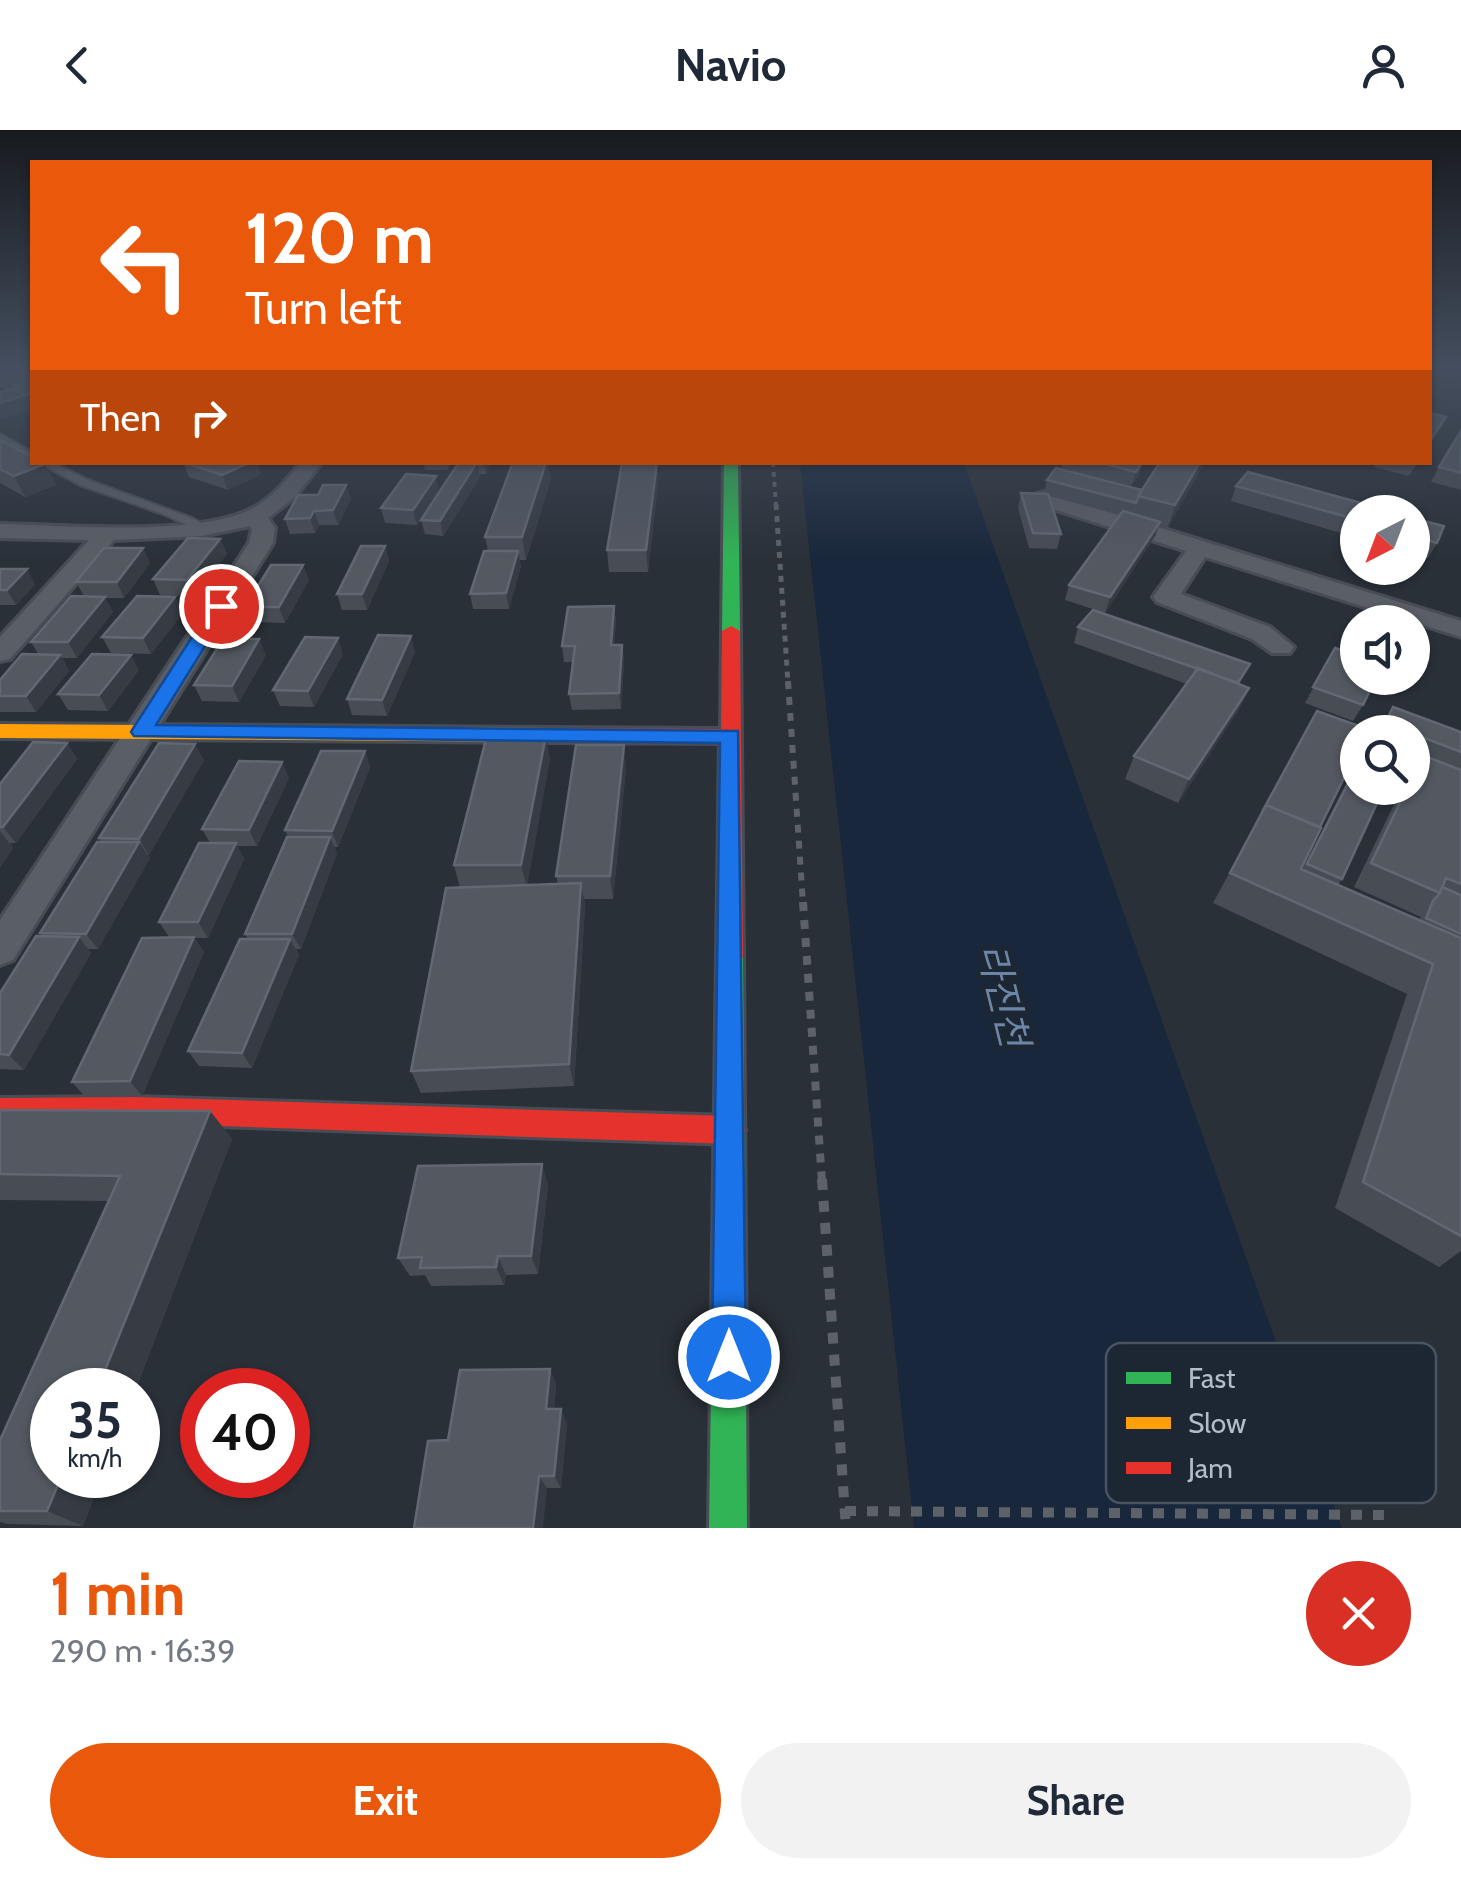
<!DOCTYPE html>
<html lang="en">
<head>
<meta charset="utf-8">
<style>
  :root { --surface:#fff; --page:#f2f2f3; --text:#1f2937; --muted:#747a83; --accent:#ea580c }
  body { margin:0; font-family:Cabin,"Noto Sans KR",sans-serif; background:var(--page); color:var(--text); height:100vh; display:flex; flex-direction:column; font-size:38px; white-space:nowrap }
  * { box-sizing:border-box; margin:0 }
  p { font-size:32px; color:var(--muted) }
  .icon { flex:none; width:55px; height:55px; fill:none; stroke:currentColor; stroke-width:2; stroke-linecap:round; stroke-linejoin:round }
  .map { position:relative; height:1398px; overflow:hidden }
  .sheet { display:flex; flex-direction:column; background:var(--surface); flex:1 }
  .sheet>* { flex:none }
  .guide { position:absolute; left:30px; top:30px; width:1402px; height:305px; border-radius:0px; box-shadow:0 2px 8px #0004; background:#ea580c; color:#fff; overflow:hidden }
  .needle { width:65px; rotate:222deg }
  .fabs { position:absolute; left:1340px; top:365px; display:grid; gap:20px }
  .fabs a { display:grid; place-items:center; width:90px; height:90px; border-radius:50%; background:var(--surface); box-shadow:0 2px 8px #0004; font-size:50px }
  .speed { position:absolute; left:30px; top:1238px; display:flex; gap:20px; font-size:50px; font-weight:700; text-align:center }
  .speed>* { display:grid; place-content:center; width:130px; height:130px; border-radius:50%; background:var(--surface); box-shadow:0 2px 8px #0004; line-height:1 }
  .speed small { font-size:25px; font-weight:400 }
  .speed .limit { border:15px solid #d22; background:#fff; color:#111 }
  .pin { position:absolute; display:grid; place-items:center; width:85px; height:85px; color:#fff; margin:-42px; border:5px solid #fff; border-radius:50%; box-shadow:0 2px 10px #0007 }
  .me { position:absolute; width:110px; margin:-55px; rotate:0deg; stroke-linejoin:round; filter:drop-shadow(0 0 8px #0008) }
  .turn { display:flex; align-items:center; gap:35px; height:210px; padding:0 50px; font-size:45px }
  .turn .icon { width:130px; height:130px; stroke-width:2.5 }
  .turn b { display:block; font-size:70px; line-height:85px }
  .then { display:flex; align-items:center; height:95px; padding:0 50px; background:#0003; gap:20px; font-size:38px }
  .round { display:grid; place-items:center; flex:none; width:105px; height:105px; border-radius:52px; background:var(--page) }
  .summary { display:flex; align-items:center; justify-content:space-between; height:170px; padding:0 50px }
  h1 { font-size:60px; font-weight:800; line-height:75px; color:var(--accent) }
  .action { display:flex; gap:20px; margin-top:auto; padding:20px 50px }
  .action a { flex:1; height:115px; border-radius:60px; background:var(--accent); color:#fff; font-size:40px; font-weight:800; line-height:115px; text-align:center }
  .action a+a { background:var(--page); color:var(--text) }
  header { display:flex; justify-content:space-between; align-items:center; height:130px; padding:0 50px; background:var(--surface); font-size:45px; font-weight:800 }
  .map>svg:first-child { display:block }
  .water { fill:#19273c }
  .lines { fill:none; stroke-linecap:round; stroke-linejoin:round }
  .lane-casing { stroke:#484c55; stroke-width:4 }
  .street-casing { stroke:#484c55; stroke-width:6 }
  .fast-casing { stroke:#484c55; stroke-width:6 }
  .slow-casing { stroke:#484c55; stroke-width:6 }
  .jam-casing { stroke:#484c55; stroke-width:6 }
  .path-far4 { stroke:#5c6268; stroke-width:4; stroke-dasharray:5 5; stroke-linecap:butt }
  .path-far3 { stroke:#5c6268; stroke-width:5; stroke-dasharray:6 6; stroke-linecap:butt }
  .path-far2 { stroke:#5c6268; stroke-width:6; stroke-dasharray:8 8; stroke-linecap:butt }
  .path-far1 { stroke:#5c6268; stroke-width:8; stroke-dasharray:9 9; stroke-linecap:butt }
  .path { stroke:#5c6268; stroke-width:10; stroke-dasharray:11 11; stroke-linecap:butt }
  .lane { fill:#5a5e66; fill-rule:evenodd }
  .street { fill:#5a5e66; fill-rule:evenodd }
  .fast { fill:#30b455; fill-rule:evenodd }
  .slow { fill:#ff9f0a; fill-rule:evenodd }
  .jam { fill:#e5322d; fill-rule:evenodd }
  .wall { fill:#474c55 }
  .shaded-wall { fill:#373c44 }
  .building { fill:#535861; stroke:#626872; stroke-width:2.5 }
  .route { fill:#1a73e8; stroke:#114b97; stroke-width:2.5 }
  .labels { text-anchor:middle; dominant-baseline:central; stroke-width:10; stroke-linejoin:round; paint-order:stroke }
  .water-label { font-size:38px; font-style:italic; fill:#6d86a8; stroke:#1d2633 }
  .key { fill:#1d2633; stroke:#4a5360; stroke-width:2.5 }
  .key-label { font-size:28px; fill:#b4bcc9 }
</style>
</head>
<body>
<header><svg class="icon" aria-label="back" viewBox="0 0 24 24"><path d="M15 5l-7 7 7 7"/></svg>Navio<svg class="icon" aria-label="person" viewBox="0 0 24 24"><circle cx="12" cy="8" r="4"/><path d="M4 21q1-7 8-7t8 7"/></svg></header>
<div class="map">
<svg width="1461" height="1398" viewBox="0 0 1461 1398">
  <rect width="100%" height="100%" fill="#2a3038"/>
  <path class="water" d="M800,333H964L1342,1398H914Z"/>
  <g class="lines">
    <defs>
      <path id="lane" d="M0,304L32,322V329L0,312Z
        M38,332H52L88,350L192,388L214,400L204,403L163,384L80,355Z"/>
      <path id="street" d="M301,332H322L295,367L268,388L275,398L273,413L13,830L0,835V790L249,413L252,399L250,396L202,406L114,410L10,529L0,531V507L89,410L0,408V394C62,395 198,407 251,379C271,369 287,350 301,332Z
        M1045,362L1461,491V507L1205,427L1181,464L1270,497L1294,517L1290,523H1272L1252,509L1157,472L1153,467L1186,421L1037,374L1034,369L1037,364Z"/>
      <path id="fast" d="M724,332H738L740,501L731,506L722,501Z
        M730,817L739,820L743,827L747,1398H709L717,827L721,820Z"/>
      <path id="slow" d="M0,594L556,598L566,605L556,612L0,608Z"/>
      <path id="jam" d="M731,496L740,501L743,827L739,834L730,837L721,834L717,827L720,613L556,612L546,605L556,598L721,599L722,501Z
        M135,967L730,986L740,990L745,1000L740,1010L730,1014L135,993L0,994V968Z"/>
    </defs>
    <use href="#lane" class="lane-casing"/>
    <use href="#street" class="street-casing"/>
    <use href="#fast" class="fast-casing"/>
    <use href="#slow" class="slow-casing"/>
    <use href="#jam" class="jam-casing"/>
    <path class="path-far4" d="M773,332L776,377"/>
    <path class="path-far3" d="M776,374L788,553"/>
    <path class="path-far2" d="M788,551L803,774"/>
    <path class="path-far1" d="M803,772L822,1052"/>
    <path class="path" d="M822,1049L846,1398
      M845,1381L1387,1385"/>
    <use href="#lane" class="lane"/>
    <use href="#street" class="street"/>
    <use href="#fast" class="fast"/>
    <use href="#slow" class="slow"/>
    <use href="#jam" class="jam"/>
  </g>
  <path class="wall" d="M3,235L32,279L0,289V262L7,260L0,257V236Z
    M1461,301V360L1431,352L1439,337Z
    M0,310L45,334L56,355L25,367L0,353Z
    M183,332H257L261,344L228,360L189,347Z
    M423,332H451L447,340H425Z
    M459,332H491L486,344H479L480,347L443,406L425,404L421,390Z
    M1062,332H1153L1152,335L1143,333L1139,345L1131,356L1061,338Z
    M1205,332L1168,397L1159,395L1155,406L1105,483L1065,470L1069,455L1120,385L1049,366L1061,404L1057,419L1029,418L1018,378L1021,363L1044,364L1047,350L1142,360Z
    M1376,332H1418L1409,346L1374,337Z
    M551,349L526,430H519L521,436L509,479H473L470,464L488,421L485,407Z
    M658,354L648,442H609L607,420Z
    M346,355L351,369L338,395H319L315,403L290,404L285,389L318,365Z
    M1236,356L1358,382V408L1231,371Z
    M439,361L417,395L385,393L381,378Z
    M1412,388L1437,413L1428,428L1412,423Z
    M220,409L227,424L194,466L160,465L153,449Z
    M385,416L389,431L367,480H342L337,464Z
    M150,433L124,468H105L113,482L77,528H62L69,541L36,582H0V550L39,525L31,512L84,466L76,452Z
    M303,435L309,450L285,493L251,492L245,477Z
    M0,439L35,454L16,475H0Z
    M175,467L183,483L151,524L111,523L102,507Z
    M614,476L616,492L614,515H622L624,531L621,579L572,580L569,564L573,532H564L562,516Z
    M1078,497L1249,558L1238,581L1178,673L1125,649L1134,626L1187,554L1074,513Z
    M1335,518L1363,575L1353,591L1305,573Z
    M415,522L387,586L352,585L347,569Z
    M343,524L314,577L280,576L273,560Z
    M266,525L239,572L202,571L194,555Z
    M139,540L108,581L68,580L58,564Z
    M1393,577L1461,602V1121L1439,1137L1335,1078L1407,864L1213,773L1317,581L1301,739L1302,740L1358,630V658L1342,749L1338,755L1419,790L1421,787L1354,757L1402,658H1412V639L1421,626L1412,623V602H1378Z
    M67,613L77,629L16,713H10L13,718L0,737V654Z
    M365,621L370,637L338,717H334L337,723L301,819H296L299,825L252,938L199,936L188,921L248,809L245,804L288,707L285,700Z
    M550,628L527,755L558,754L556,746L626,638L613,769H584L585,776L574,956L421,963L411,941L460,758L454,735Z
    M204,630L149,725H147L150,728L98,819H88L91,823L24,940L0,939V863L43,807L40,803L101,712L99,708Z
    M289,648L257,716H237L244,729L208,808H194L204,822L142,966L85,967L72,952L169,807L159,792L210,713L202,699Z
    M0,980L210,981L232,1009L83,1396L8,1394L0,1392V1310L108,1071L0,1070Z
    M548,1055L538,1144L506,1145L504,1155L431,1156L425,1145L410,1146L398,1128Z
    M550,1239L556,1255L554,1279L567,1293L561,1358H547L448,1310Z"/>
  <path class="shaded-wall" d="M32,263V279L0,289V273Z
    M246,332H257L261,344L228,360L222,345Z
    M477,332L480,347L443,406L440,391Z
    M484,332H491L486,344Z
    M546,332H548L551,349L526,430L522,407Z
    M657,332L658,354L648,442L646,420Z
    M1143,332L1139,345L1131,356L1136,342Z
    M1200,332H1205L1168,397L1175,375Z
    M45,334L56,355L25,367L14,346Z
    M436,346L439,361L417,395L413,380Z
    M346,355L351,369L338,395L333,380Z
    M314,381L319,395L315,403L310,388Z
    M1160,392L1155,406L1105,483L1110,467Z
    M220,409L227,424L194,466L187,450Z
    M385,416L389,431L367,480L362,464Z
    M143,418L150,433L124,468L117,452Z
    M518,421L521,436L509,479L506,463Z
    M303,435L309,450L285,493L279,477Z
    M27,439L35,454L16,475L7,460Z
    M105,467L113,482L77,528L68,512Z
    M175,467L183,483L151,524L143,508Z
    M614,476L616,492L613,531L611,515Z
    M411,506L415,522L387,586L382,570Z
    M338,508L343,524L314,577L308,561Z
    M259,509L266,525L239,572L232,556Z
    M622,515L624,531L621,579L619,563Z
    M60,525L69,541L36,582L26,566Z
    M131,525L139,540L108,581L99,565Z
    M1249,558L1238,581L1178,673L1189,649Z
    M546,605L550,628L527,758L521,735Z
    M67,613L77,629L16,713L3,697Z
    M195,614L204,630L149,725L139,709Z
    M624,615L626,638L613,769L610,746Z
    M365,621L370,637L338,717L332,701Z
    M282,632L289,648L257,716L249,700Z
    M1,702L13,718L0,737V703Z
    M330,707L337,723L301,819L292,804Z
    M139,712L150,728L98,819L86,804Z
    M236,713L244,729L208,808L198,792Z
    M581,753L585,776L574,956L569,934Z
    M79,807L91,823L24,940L9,925Z
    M194,807L204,822L142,966L130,951Z
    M290,809L299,825L252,938L242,923Z
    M210,981L232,1009L135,1260H97Z
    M542,1034L548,1055L538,1144L531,1126Z
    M498,1126L506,1145L504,1155L496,1137Z
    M550,1239L556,1255L553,1294L546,1279Z
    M561,1279L567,1293L561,1358L554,1346Z
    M62,1345H103L83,1396L47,1381Z
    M539,1346L547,1358L543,1398H533Z"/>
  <path class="building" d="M3,235H19L32,242V263L0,273V262L18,257L0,247V236Z
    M1430,283L1446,287L1430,311Z
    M1461,301V343L1439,337Z
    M0,310L32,327V332L45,334L14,346L0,339Z
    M183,332H251L222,345Z
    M459,332H477L440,391L421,390Z
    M513,332H546L522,407H485Z
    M657,332L646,420H607L622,333Z
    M1098,332H1142L1136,342Z
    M1160,332H1200L1175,375L1138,366Z
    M1056,338L1142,360L1136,373L1047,350Z
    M1248,342L1394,382H1358V390L1236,356Z
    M406,344L436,346L413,380L381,378Z
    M323,355H346L333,380L314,381L310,388L285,389L298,365H318Z
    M1021,363L1048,364L1061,404L1033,403Z
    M1123,381L1160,392L1110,467L1069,455Z
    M1412,388L1444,396L1437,413L1412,406Z
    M188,408L220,409L187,450L153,449Z
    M361,416H385L362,464H337Z
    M104,418H143L117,452H76Z
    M484,421H518L506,463L470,464Z
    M271,435H303L279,477H245Z
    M0,439H27L7,460H0Z
    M71,466L105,467L68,512H31Z
    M137,466L175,467L143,508L102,507Z
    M614,476L611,515H622L619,563L569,564L575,516H562L568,477Z
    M1093,480L1250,534L1238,553L1078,497Z
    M378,505L411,506L382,570L347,569Z
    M305,507L338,508L308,561L273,560Z
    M223,509H259L232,556L194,555Z
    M1335,518L1358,525V548H1376L1363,575L1313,557Z
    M22,524L60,525L26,566H0V550Z
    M92,524L131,525L99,565L58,564Z
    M1198,538L1249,558L1189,649L1134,626Z
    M1393,577L1461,602V622L1385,593Z
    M1317,581L1367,599L1365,602H1358V619L1320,697L1266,675L1262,682Z
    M487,605H546L521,735H454Z
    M33,612L67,613L3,697H0V654Z
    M159,613L195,614L139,709L99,708Z
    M576,615H624L610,746H556Z
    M321,621H365L332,701L285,700Z
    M1422,625L1461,640V754L1446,748L1440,763L1371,733L1407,658H1412V645Z
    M239,631L282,632L249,700L202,699Z
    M1358,634V658H1384L1342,749L1307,734Z
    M1266,675L1321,698L1301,739L1461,808V1106L1363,1052L1433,834L1230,743Z
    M287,707H330L292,804H245Z
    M97,712H139L86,804L40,803Z
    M199,713H236L198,792H159Z
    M581,753L569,934L411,941L446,758Z
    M1442,757L1461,765V804L1426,788L1433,771L1440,763Z
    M36,806L79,807L9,925L0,924V863Z
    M194,807L130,951L72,952L142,808Z
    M240,809H290L242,923L188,921Z
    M0,980L210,981L97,1260H52V1345H62L47,1381H0V1310L120,1046L0,1044Z
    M542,1034L531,1126H498L496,1137L420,1138L422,1127L398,1128L418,1036Z
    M550,1239L546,1279H561L554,1346H539L533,1398H414L428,1311L448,1310L460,1240Z"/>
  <linearGradient id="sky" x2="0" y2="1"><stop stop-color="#171a1f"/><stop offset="0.55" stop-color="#444e5e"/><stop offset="1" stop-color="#444e5e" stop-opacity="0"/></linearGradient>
  <rect width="1461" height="431" fill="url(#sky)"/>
  <path class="route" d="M221,471L230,476L156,595L738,601L746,1227L741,1239L729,1244L717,1239L712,1227L720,613L134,606L131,602L134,597L212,476Z"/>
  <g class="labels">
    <g class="water-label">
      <text transform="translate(1003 865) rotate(76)">라진천</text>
    </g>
  </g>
  <rect x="1106" y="1213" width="330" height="160" rx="15" class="key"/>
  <rect x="1126" y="1242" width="45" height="12" fill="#30b455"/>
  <rect x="1126" y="1287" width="45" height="12" fill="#ff9f0a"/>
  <rect x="1126" y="1332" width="45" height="12" fill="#e5322d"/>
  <g class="key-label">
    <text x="1188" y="1258">Fast</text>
    <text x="1188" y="1303">Slow</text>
    <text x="1188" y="1348">Jam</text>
  </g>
</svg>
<div class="fabs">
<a><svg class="needle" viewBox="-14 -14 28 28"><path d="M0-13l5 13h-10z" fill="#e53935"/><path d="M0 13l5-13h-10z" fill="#747a83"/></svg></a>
<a><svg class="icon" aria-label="sound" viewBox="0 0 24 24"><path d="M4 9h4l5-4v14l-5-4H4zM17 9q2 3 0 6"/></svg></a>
<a><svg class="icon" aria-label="search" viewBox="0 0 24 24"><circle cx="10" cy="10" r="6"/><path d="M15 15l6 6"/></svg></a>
</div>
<div class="speed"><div>35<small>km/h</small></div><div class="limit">40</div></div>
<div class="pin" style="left:221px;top:476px;background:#d93025"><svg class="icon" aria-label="arrive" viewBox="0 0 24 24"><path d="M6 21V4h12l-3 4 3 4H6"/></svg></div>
<svg class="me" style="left:729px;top:1227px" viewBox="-20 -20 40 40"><circle r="17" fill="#1a73e8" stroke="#fff" stroke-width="3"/><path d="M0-11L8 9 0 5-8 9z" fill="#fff"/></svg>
<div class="guide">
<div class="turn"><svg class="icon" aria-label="left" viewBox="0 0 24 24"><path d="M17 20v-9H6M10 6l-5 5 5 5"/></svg><div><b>120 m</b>Turn left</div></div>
<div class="then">Then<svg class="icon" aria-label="right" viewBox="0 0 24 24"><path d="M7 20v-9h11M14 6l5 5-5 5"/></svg></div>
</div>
</div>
<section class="sheet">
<div class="summary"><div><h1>1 min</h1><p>290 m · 16:39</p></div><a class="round" style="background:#d93025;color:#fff"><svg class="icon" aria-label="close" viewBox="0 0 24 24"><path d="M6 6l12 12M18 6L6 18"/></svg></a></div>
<div class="action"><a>Exit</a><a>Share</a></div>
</section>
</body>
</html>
